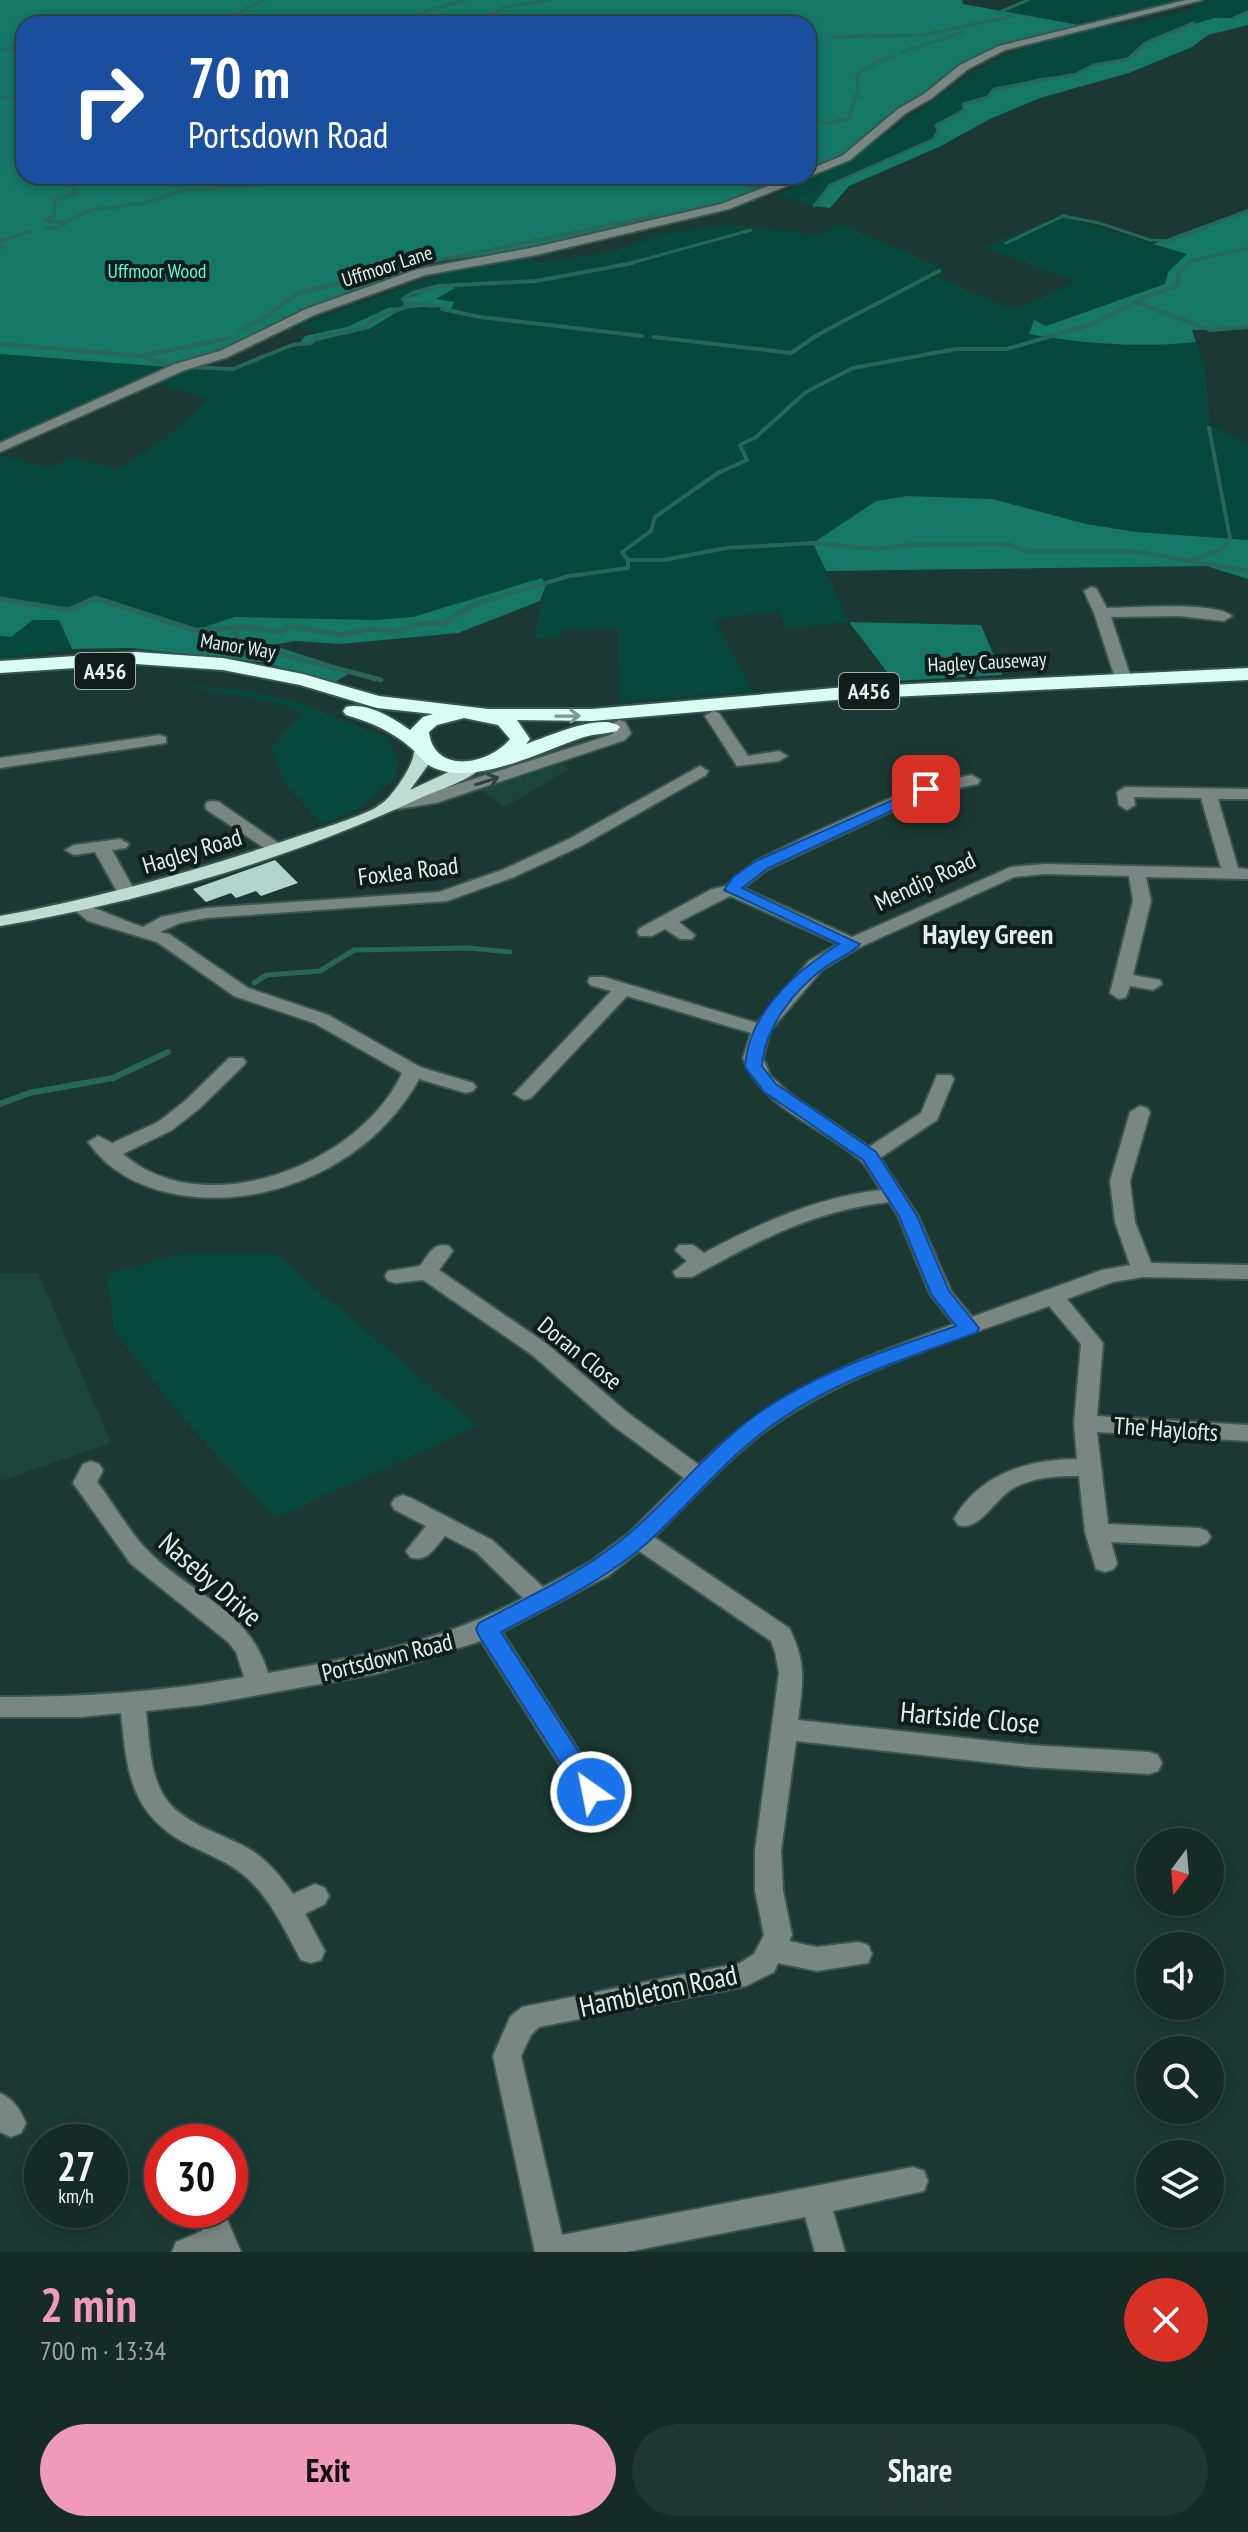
<!DOCTYPE html>
<html lang="en">
<head>
<meta charset="utf-8">
<style>
  :root { --surface:#142b26; --page:#213732; --text:#f1f3f6; --muted:#9da7a7; --line:#334743; --accent:#ef9ab9 }
  body { margin:0; font-family:"PT Sans Narrow",sans-serif; background:var(--page); color:var(--text); height:100vh; display:flex; flex-direction:column; font-size:30px; white-space:nowrap }
  * { box-sizing:border-box; margin:0 }
  p { font-size:26px; color:var(--muted) }
  .icon { flex:none; width:44px; height:44px; fill:none; stroke:currentColor; stroke-width:2; stroke-linecap:round; stroke-linejoin:round }
  .map { position:relative; height:2252px; overflow:hidden }
  .side { display:flex; flex-direction:column; background:var(--surface); flex:1 }
  .side>* { flex:none }
  .top-card { position:absolute; left:16px; top:16px; width:800px; height:168px; border-radius:24px; box-shadow:0 4px 12px #0003,0 0 0 2px var(--line); background:#1a4fa0; color:#fff; overflow:hidden }
  .needle { width:52px; rotate:196deg }
  .fabs { position:absolute; left:1136px; top:1828px; display:grid; gap:16px }
  .fabs a { display:grid; place-items:center; width:88px; height:88px; border-radius:50%; background:var(--surface); box-shadow:0 4px 12px #0003,0 0 0 2px var(--line); font-size:40px }
  .speed { position:absolute; left:24px; top:2124px; display:flex; gap:16px; font-size:40px; font-weight:700; text-align:center }
  .speed>* { display:grid; place-content:center; width:104px; height:104px; border-radius:50%; background:var(--surface); box-shadow:0 4px 12px #0003,0 0 0 2px var(--line); line-height:1 }
  .speed small { font-size:20px; font-weight:400 }
  .speed .limit { border:12px solid #d22; background:#fff; color:#111 }
  .pin { position:absolute; display:grid; place-items:center; width:68px; height:68px; color:#fff; margin:-34px; border-radius:16px; box-shadow:0 4px 12px #0006 }
  .me { position:absolute; width:88px; margin:-44px; rotate:327deg; stroke-linejoin:round; filter:drop-shadow(0 0 6px #0008) }
  .turn { display:flex; align-items:center; gap:28px; height:168px; padding:0 40px; font-size:36px }
  .turn .icon { width:104px; height:104px; stroke-width:2.5 }
  .turn b { display:block; font-size:56px; line-height:68px }
  .round { display:grid; place-items:center; flex:none; width:84px; height:84px; border-radius:42px; background:var(--page) }
  .headline { display:flex; align-items:center; justify-content:space-between; height:136px; padding:0 40px }
  h1 { font-size:48px; font-weight:600; line-height:60px; color:var(--accent) }
  .action { display:flex; gap:16px; margin-top:auto; padding:16px 40px }
  .action a { flex:1; height:92px; border-radius:48px; background:var(--accent); color:#111; font-size:32px; font-weight:600; line-height:92px; text-align:center }
  .action a+a { background:var(--page); color:var(--text) }
  .map>svg:first-child { display:block }
  .built { fill:#1c453c }
  .green { fill:#07483d }
  .forest { fill:#157766 }
  .lines { fill:none; stroke-linecap:round; stroke-linejoin:round }
  .stream-far3 { stroke:#286658; stroke-width:3 }
  .stream-far2 { stroke:#286658; stroke-width:4 }
  .stream-far1 { stroke:#286658; stroke-width:5 }
  .stream { stroke:#286658; stroke-width:6 }
  .building { fill:#b2d4cb }
  .minor-casing { stroke:#3a5650; stroke-width:4 }
  .major-casing { stroke:#3a5650; stroke-width:4 }
  .highway-casing { stroke:#3a5650; stroke-width:4 }
  .minor { fill:#798783; fill-rule:evenodd }
  .major { fill:#bfdcd3; fill-rule:evenodd }
  .highway { fill:#dafdf3; fill-rule:evenodd }
  .oneway { stroke:#7f9891 }
  .oneway2 { stroke:#35423f }
  .route { fill:#1a73e8; stroke:#114b97; stroke-width:2 }
  .labels { text-anchor:middle; dominant-baseline:central; stroke-width:8; stroke-linejoin:round; paint-order:stroke }
  .far-street-label { font-size:20px; fill:#dff0eb; stroke:#101d1a }
  .far-park-label { font-size:20px; fill:#59fbda; stroke:#101d1a }
  .shield { fill:#101d1a; stroke:#a1b1ac; stroke-width:2 }
  .shield-label { font-size:22px; font-weight:bold; fill:#dff0eb }
  .street-label { font-size:24px; fill:#dff0eb; stroke:#101d1a }
  .quarter-label { font-size:28px; font-weight:bold; fill:#dff0eb; stroke:#101d1a }
  .near-street-label { font-size:28px; fill:#dff0eb; stroke:#101d1a }
</style>
</head>
<body>
<div class="map">
<svg width="1248" height="2252" viewBox="0 0 1248 2252">
  <rect width="100%" height="100%" fill="#1b3932"/>
  <path class="built" d="M561,763L569,769L505,807L481,790Z
    M0,1273H38L111,1443L0,1481Z"/>
  <path class="green" d="M1025,0H1184L1079,25L996,12Z
    M1213,0H1248V12L1234,18H1214L1165,33L1163,37L1145,43L1128,59L1093,65L1076,74L1041,78L963,104L964,110L939,122L934,139L918,149L886,159L861,174L841,179L814,206L777,194L849,161L970,74L1003,56L1047,39L1110,24L1120,27L1194,9L1190,6Z
    M1060,216L1188,254L1165,284L1046,326L1035,320L1029,334L1118,346L1196,342L1204,365L1210,425L1248,444V540L1136,532L1086,524L993,499L907,496L876,501L813,543L849,622L788,628L778,612L714,619L752,691L619,702L618,628L565,629L557,638H535L545,583L507,595L443,623L195,630L95,598L66,610L0,599V455L49,468L71,458L119,469L163,440L209,399L153,382L196,364L233,369L292,345L369,329L380,316L402,309L430,306L451,309L435,299L434,286L405,299L403,307C374,309 351,333 322,332C314,331 305,328 297,326L442,274L527,257L539,263L612,251L665,233L730,225L820,235L840,224L948,270L935,276L1013,310L1076,282L984,247Z
    M0,354L167,367L0,445Z
    M33,620H59L72,649L0,659V636L3,638L23,629Z
    M160,682L249,691L300,703L386,737L399,759L394,779L362,806L323,825L287,787L270,748L303,714L278,703Z
    M182,1254H276L477,1426L276,1518L186,1422L115,1333L107,1274Z"/>
  <path class="forest" d="M0,0H962L963,4L1079,25L1018,40L959,65L930,89L884,119L839,157L808,171V24H24V176H797L763,191L696,212L555,245L435,262L292,316L221,352L167,367L0,354Z
    M1248,12V25L1208,35L1192,47L1129,73L1040,98L990,119L939,147L849,186L830,208L814,206C822,201 822,192 830,185L934,139L938,131L936,125L963,110V104L988,97L994,89L1041,78L1076,74L1093,65L1128,59L1145,43L1163,37L1165,33L1214,18H1234Z
    M1248,209V329L1192,330L1196,342C1139,348 1086,344 1029,334L1034,320L1046,326L1165,284L1168,272L1187,254L1153,244Z
    M445,284L455,288L436,299L454,302L451,309L430,306L402,309L369,329L298,345L305,336L347,327L388,308L403,307L405,299Z
    M907,496L993,499L1086,524L1136,532L1248,540V579L1206,566L826,571L813,543L876,501Z
    M542,578L546,585L540,601L458,633L340,644L296,641L271,645L353,671L335,682L261,662L131,648L72,649L59,620H33L11,637L0,636V599L66,610L95,598L195,630L235,617L376,620L413,617Z
    M849,622L981,625L1002,675L894,681Z"/>
  <g class="lines">
    <path class="stream-far3" d="M1002,11L1028,0
      M1234,18L1248,12
      M212,24L265,0
      M381,24L465,0
      M465,24L507,7L550,0
      M833,37L923,35L1014,16
      M808,41L814,40
      M0,50L24,46
      M902,52L963,32
      M0,98L24,96
      M808,119L828,123L848,119L858,91L857,75L877,62L894,56
      M711,176L759,187
      M814,206L830,185L934,139L938,131L936,125L964,110L963,104L988,97L994,89L1076,74L1093,65L1128,59L1145,43L1194,23
      M66,222L91,210L144,203L181,191L266,184L312,176
      M46,228L60,227L66,222L45,221L54,215L55,200L77,193L69,183L96,179L95,176
      M0,241L31,231
      M1006,243L1063,216L1099,223L1150,240L1168,241L1248,211
      M0,246L4,247L0,248
      M417,265L654,216
      M624,265L751,230
      M1187,265L1191,261L1248,248"/>
    <path class="stream-far2" d="M410,303L435,306
      M1139,303L1210,330L1248,327
      M442,309L480,317L642,336
      M239,331L264,318L298,293L425,263
      M654,337L791,353L819,334L939,271
      M0,344L141,356L230,338
      M143,357L174,366
      M188,367L233,369L292,345L311,343L316,338L364,328L374,318L409,306L403,299L413,293L438,286L536,281L633,263
      M628,560H664L726,548L813,543L876,549L910,545L1006,544L1025,551H1132L1248,571
      M1193,560L1224,548L1230,538L1209,428
      M0,599L7,600
      M90,600H102
      M489,600L569,576L628,568V560L622,552L651,531L655,517L718,473L747,460L740,445L756,437L806,392L853,368L956,349H1007L1092,324L1148,296L1177,286L1179,273L1189,263"/>
    <path class="stream-far1" d="M95,598L195,630L248,627L282,632L289,626L341,635L369,629L398,632L417,624L443,623L473,605L496,598
      M0,599L68,610L95,598
      M233,627L240,643L381,680
      M254,983L267,975L320,971L354,950L470,948L510,952"/>
    <path class="stream" d="M0,1104L29,1093L113,1078L168,1052"/>
  </g>
  <path class="building" d="M275,860L298,883L261,896L256,891L236,898L231,893L206,902L193,889Z"/>
  <g class="lines">
    <defs>
      <path id="minor" d="M1186,0H1202L1005,50L968,69L932,98L906,113L850,160L729,209L536,255L425,275L314,315L228,357L185,370L0,452V443L175,364L220,351L306,309L418,269L536,247L721,204L794,176H808V170L842,156L898,109L924,94L960,65L999,46Z
        M1091,587L1096,588L1107,608C1133,608 1214,601 1232,616L1224,621L1179,616L1111,617L1131,678L1123,683L1115,678L1094,613L1084,591Z
        M713,711L719,713L748,756L779,751L787,756L779,761L737,766L705,716Z
        M619,720L625,722L631,733L625,740L436,803L385,811L377,806L385,801L427,794L613,734L611,725Z
        M160,735L166,737V743L0,768V758Z
        M700,766L708,771L706,775L581,846L514,877L447,901L206,918L180,923L160,932L169,934L248,988L328,1015L420,1067L473,1083L476,1087L473,1091L466,1093L419,1079C374,1163 268,1212 175,1194C140,1187 109,1172 88,1142L98,1136L112,1143L158,1122L185,1101L229,1058H243L246,1062L243,1066L199,1109L172,1130L123,1154C204,1225 361,1164 402,1073L314,1023L234,996L157,942L88,921L71,907L74,903C82,901 128,923 143,927L161,917L206,908L439,892L502,870L569,839Z
        M972,775L980,780L978,784L931,793L768,869L743,888L852,937L1011,867L1045,864L1221,868L1201,798L1134,797L1135,805L1127,810L1119,805L1117,792L1125,787L1248,789V799H1218L1238,868L1248,869V879L1146,877L1151,901L1133,975L1160,980L1162,984L1153,990L1130,986L1126,997L1119,999L1110,993L1133,901L1129,876L1045,874L1014,877L858,948L823,969L770,1031L763,1058L770,1075L790,1094L869,1147L921,1113L937,1075H951L954,1079L937,1120L880,1158L918,1216L951,1291L972,1317L1102,1270L1130,1265L1115,1222L1110,1181L1130,1112L1140,1106L1147,1108L1150,1112L1130,1181L1135,1222L1151,1263L1248,1265V1279L1143,1277L1113,1282L1067,1299L1103,1343L1097,1416L1248,1425V1441L1097,1432L1108,1524L1199,1528L1207,1531L1211,1537L1207,1543L1199,1546L1111,1542L1117,1563L1114,1569L1105,1572L1096,1569L1085,1532L1079,1476C1056,1476 1032,1477 1012,1489C994,1500 979,1532 958,1525L954,1519C979,1474 1029,1459 1077,1459L1074,1423L1081,1344L1049,1306C956,1340 857,1368 775,1424C730,1455 693,1499 654,1537L789,1628C807,1663 803,1682 798,1720L1030,1745L1149,1752L1158,1755L1162,1763L1158,1771L1149,1774L1030,1767L796,1741L781,1851L783,1891L792,1935L789,1941L817,1947L858,1942L868,1945L872,1954L868,1963L817,1971L778,1963L774,1972L746,1986L539,2027L531,2035L521,2056L562,2235L913,2167L924,2171L928,2181L924,2191L833,2211L845,2252H815L805,2217L627,2252H535L493,2056L510,2017L522,2007L740,1963L754,1954L764,1935L755,1891V1851L779,1673L775,1652L771,1641L639,1551L608,1576L502,1632L600,1784L604,1792L600,1800L591,1803L582,1800L481,1641L376,1674L202,1705L146,1711C149,1737 149,1767 161,1791C178,1825 225,1833 254,1852C270,1863 282,1878 293,1894L315,1884L325,1888L329,1896L325,1904L305,1914L325,1951L321,1960L311,1963L301,1960C285,1931 271,1899 246,1877C229,1862 207,1854 187,1844C130,1814 127,1771 121,1713L81,1717H0V1697C82,1697 163,1692 244,1677L236,1652L228,1642L131,1564L73,1483L83,1464L91,1461L99,1464L103,1470L97,1482C115,1505 128,1531 149,1552C192,1595 249,1609 268,1673C360,1657 441,1642 523,1598L476,1552L445,1536C434,1549 427,1563 410,1557L406,1551L426,1526L395,1510L391,1504L395,1498L403,1495L411,1498L492,1540L543,1587L590,1562L630,1532L684,1478L612,1425L531,1354L423,1280L396,1283L388,1281L385,1276L388,1271L420,1266C429,1254 433,1242 449,1246L453,1251L439,1270L547,1344L628,1413L699,1465C776,1389 855,1361 954,1324L930,1294L898,1216L889,1202C812,1211 758,1241 692,1277H676L673,1272L687,1261L675,1250L679,1245H693L704,1253C760,1223 817,1197 881,1190C874,1180 868,1166 859,1159C819,1125 764,1110 743,1058L751,1033L627,996L531,1098L524,1100L514,1094L611,991L590,985L588,981L590,977H604L757,1023L809,961L838,944L730,896L679,922L695,935L692,939H680L665,929L652,936H640L637,932L640,928L712,889L726,886L756,861L811,834L920,785Z
        M213,801L219,802L287,849L284,853H272L207,810L205,806L207,802Z
        M120,839L129,844L126,848L112,850L137,895L128,900L119,895L95,852L74,855L65,850L74,845Z
        M0,2093C14,2099 20,2110 26,2123L21,2133L11,2137L0,2132Z
        M193,2210H223L241,2252H172L176,2242L202,2231Z"/>
      <path id="major" d="M422,747L430,752L428,765L410,790L468,763L474,762L482,767C468,782 437,790 418,799C285,861 144,901 0,926V916C105,897 205,868 305,834C323,828 371,814 384,802C393,794 413,767 414,752Z"/>
      <path id="highway" d="M136,652L223,658L303,674L379,696L488,709H592L847,687L1248,668V680L847,699L592,721L517,720L530,739L526,744C546,737 604,711 620,727L617,731C605,734 592,734 581,738C540,752 476,786 434,768C423,763 419,755 411,748C392,731 370,722 346,715L343,711L346,707C367,702 393,718 410,730L423,717L433,714L377,708L300,685L223,670L136,664L0,673V661ZM464,718L498,725L510,739C489,765 434,775 429,732L437,725Z"/>
    </defs>
    <use href="#minor" class="minor-casing"/>
    <use href="#major" class="major-casing"/>
    <use href="#highway" class="highway-casing"/>
    <use href="#minor" class="minor"/>
    <use href="#major" class="major"/>
    <use href="#highway" class="highway"/>
  </g>
  <defs><path id="oneway-shaft" d="M-6 0H5M1.5-3L5.5 0L1.5 3" fill="none" stroke-width="1.6" stroke-linecap="round" stroke-linejoin="round" transform="scale(2)"/></defs>
  <use class="oneway" href="#oneway-shaft" transform="translate(568 716) rotate(-1)"/>
  <use class="oneway2" href="#oneway-shaft" transform="translate(487 781) rotate(-18)"/>
  <path class="route" d="M926,785L934,789L932,792L768,868L742,888L860,944C850,955 835,959 824,968C793,991 764,1029 762,1066L776,1084L876,1152L917,1216L949,1291L979,1328L976,1333C906,1358 832,1381 771,1426C725,1459 689,1505 647,1543C604,1581 551,1605 501,1632L600,1785L603,1792L600,1799L591,1802L583,1799L479,1636L476,1629L479,1623C531,1595 586,1571 631,1532C674,1494 710,1449 756,1415C816,1372 887,1350 956,1326L931,1294L899,1216L863,1160L764,1092L745,1067C748,1013 796,971 839,944L724,890L733,877L756,861Z"/>
  <g class="labels">
    <g class="far-street-label">
      <text transform="translate(387 266) rotate(-18)">Uffmoor Lane</text>
      <text transform="translate(238 646) rotate(9)">Manor Way</text>
      <text transform="translate(987 662) rotate(-3)">Hagley Causeway</text>
    </g>
    <g class="far-park-label">
      <text x="157" y="271">Uffmoor Wood</text>
    </g>
    <g class="shield">
      <rect x="75" y="653" width="60" height="36" rx="6"/>
      <rect x="839" y="673" width="60" height="36" rx="6"/>
    </g>
    <g class="shield-label">
      <text x="105" y="671">A456</text>
      <text x="869" y="691">A456</text>
    </g>
    <g class="street-label">
      <text transform="translate(192 851) rotate(-17)">Hagley Road</text>
      <text transform="translate(408 871) rotate(-7)">Foxlea Road</text>
      <text transform="translate(925 881) rotate(-25)">Mendip Road</text>
      <text transform="translate(580 1353) rotate(39)">Doran Close</text>
      <text transform="translate(1166 1429) rotate(4)">The Haylofts</text>
      <text transform="translate(387 1657) rotate(-14)">Portsdown Road</text>
    </g>
    <g class="quarter-label">
      <text x="988" y="933">Hayley Green</text>
    </g>
    <g class="near-street-label">
      <text transform="translate(211 1579) rotate(41)">Naseby Drive</text>
      <text transform="translate(970 1717) rotate(5)">Hartside Close</text>
      <text transform="translate(658 1990) rotate(-12)">Hambleton Road</text>
    </g>
  </g>
</svg>
<div class="fabs">
<a><svg class="needle" viewBox="-14 -14 28 28"><path d="M0-13l5 13h-10z" fill="#e53935"/><path d="M0 13l5-13h-10z" fill="#9da7a7"/></svg></a>
<a><svg class="icon" aria-label="sound" viewBox="0 0 24 24"><path d="M4 9h4l5-4v14l-5-4H4zM17 9q2 3 0 6"/></svg></a>
<a><svg class="icon" aria-label="search" viewBox="0 0 24 24"><circle cx="10" cy="10" r="6"/><path d="M15 15l6 6"/></svg></a>
<a><svg class="icon" aria-label="layers" viewBox="0 0 24 24"><path d="M12 4l9 5-9 5-9-5zM3 14l9 5 9-5"/></svg></a>
</div>
<div class="speed"><div>27<small>km/h</small></div><div class="limit">30</div></div>
<div class="pin" style="left:926px;top:789px;background:#d93025"><svg class="icon" aria-label="arrive" viewBox="0 0 24 24"><path d="M6 21V4h12l-3 4 3 4H6"/></svg></div>
<svg class="me" style="left:591px;top:1792px" viewBox="-20 -20 40 40"><circle r="17" fill="#1a73e8" stroke="#fff" stroke-width="3"/><path d="M0-11L8 9 0 5-8 9z" fill="#fff"/></svg>
<div class="top-card">
<div class="turn"><svg class="icon" aria-label="right" viewBox="0 0 24 24"><path d="M7 20v-9h11M14 6l5 5-5 5"/></svg><div><b>70 m</b>Portsdown Road</div></div>
</div>
</div>
<section class="side">
<div class="headline"><div><h1>2 min</h1><p>700 m · 13:34</p></div><a class="round" style="background:#d93025;color:#fff"><svg class="icon" aria-label="close" viewBox="0 0 24 24"><path d="M6 6l12 12M18 6L6 18"/></svg></a></div>
<div class="action"><a>Exit</a><a>Share</a></div>
</section>
</body>
</html>
